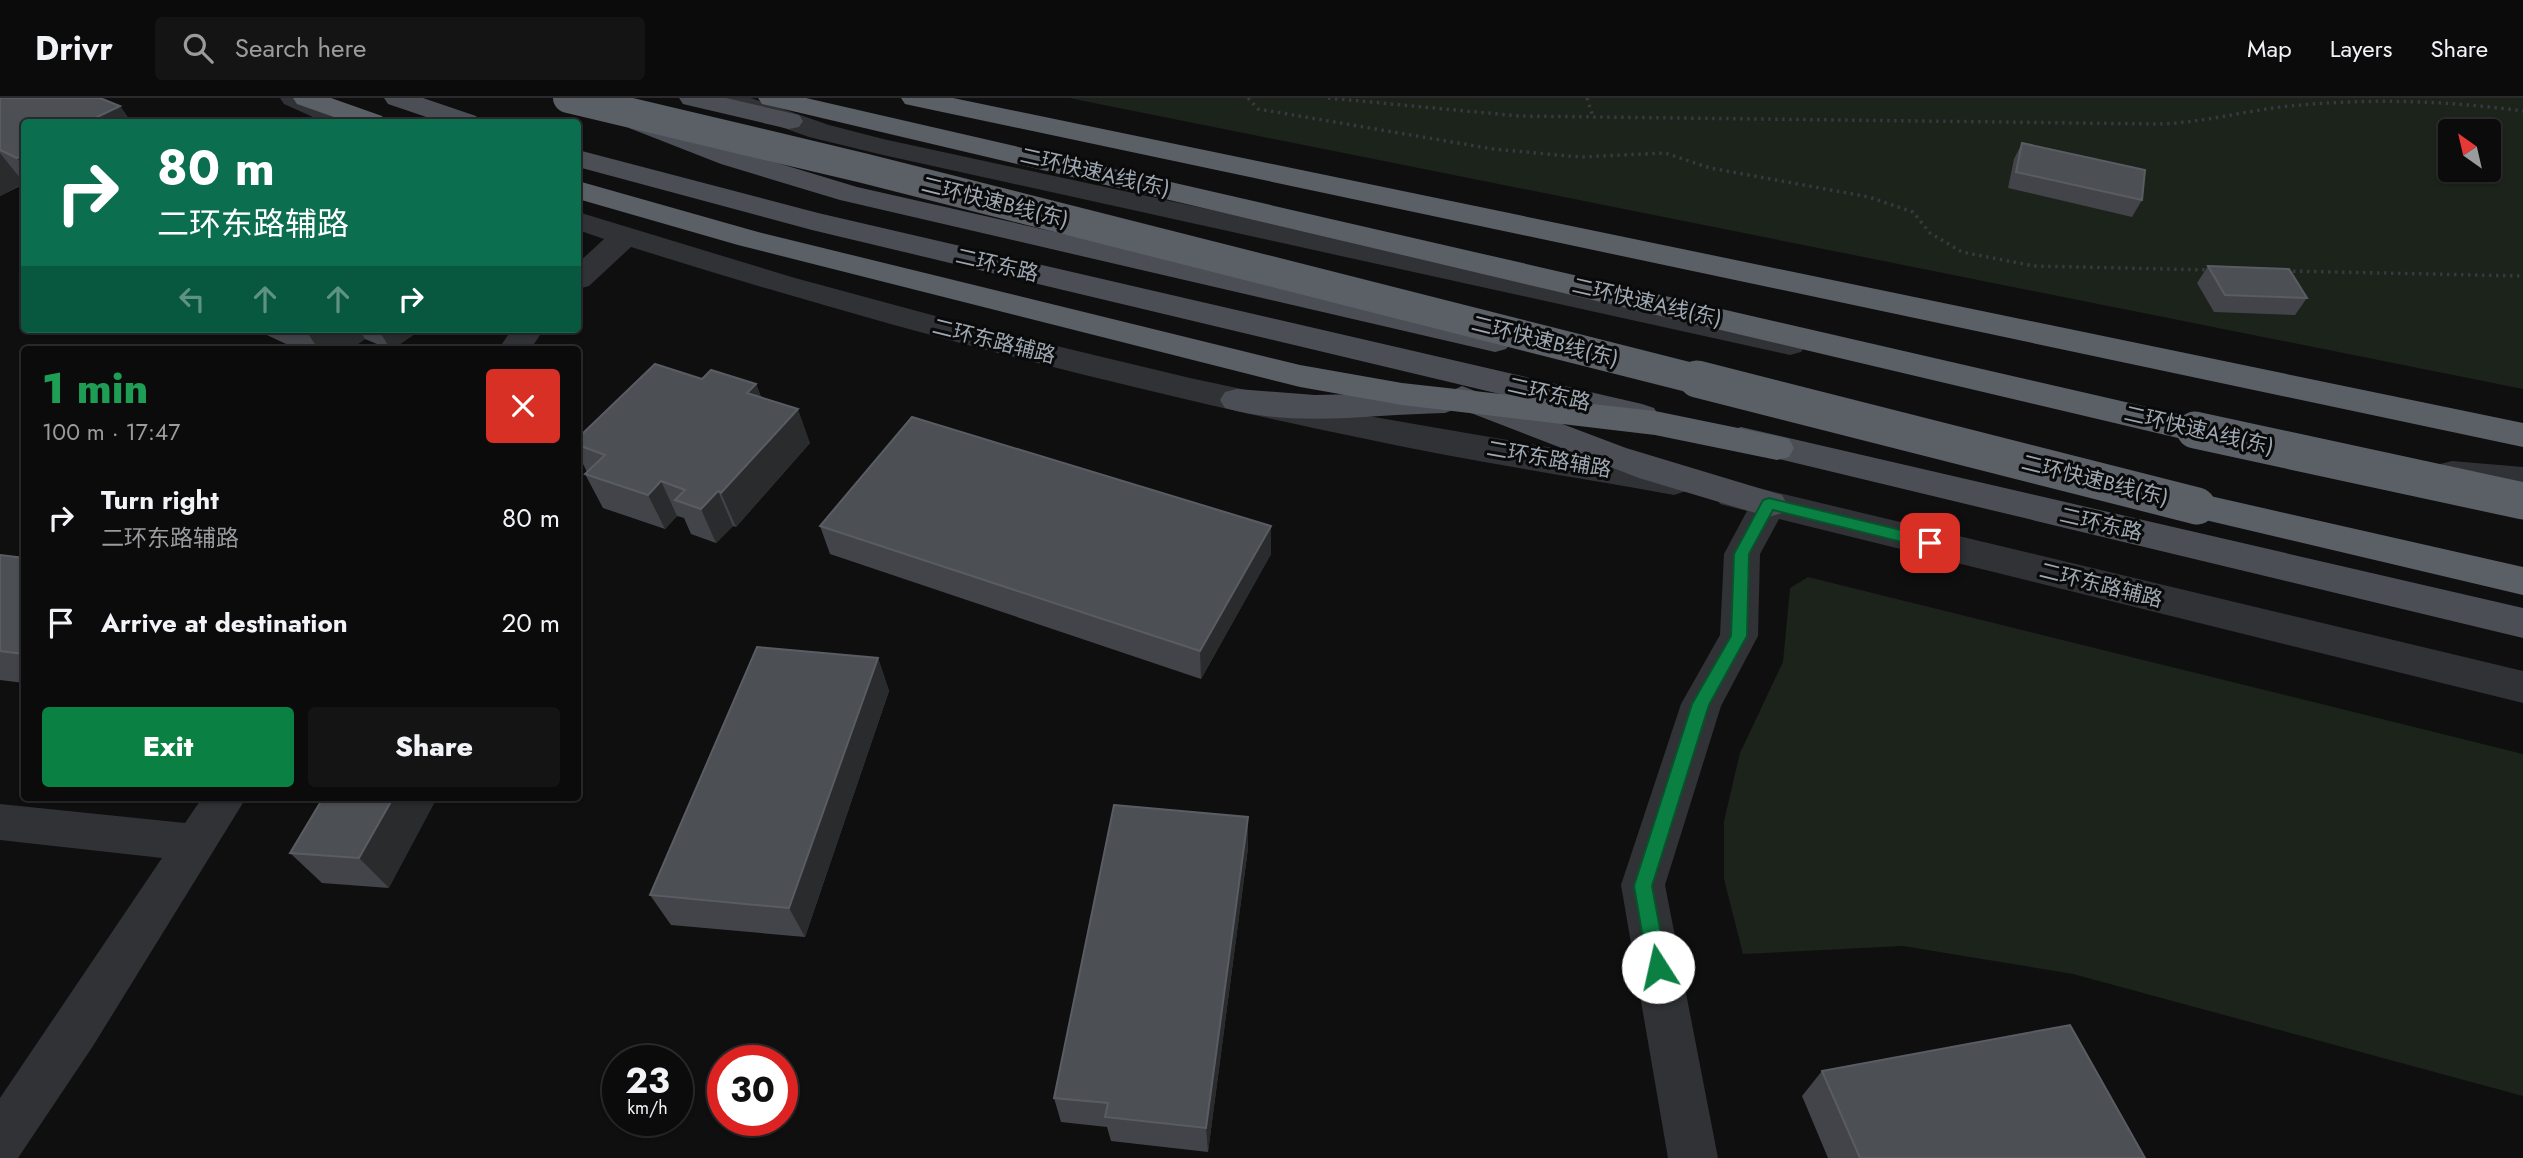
<!DOCTYPE html>
<html lang="en">
<head>
<meta charset="utf-8">
<style>
  :root { --surface:#0b0b0c; --page:#141415; --text:#f1f3f6; --muted:#9a9b9d; --line:#2b2b2d; --accent:#0b8043 }
  body { margin:0; font-family:Jost,"Noto Sans SC",sans-serif; background:var(--page); color:var(--text); height:100vh; display:flex; flex-direction:column; font-size:26px; white-space:nowrap }
  * { box-sizing:border-box; margin:0 }
  p { font-size:23px; color:var(--muted) }
  .icon { flex:none; width:38px; height:38px; fill:none; stroke:currentColor; stroke-width:2; stroke-linecap:round; stroke-linejoin:round }
  .map { position:relative; flex:1; overflow:hidden }
  .side { position:absolute; left:21px; top:248px; width:560px; height:455px; display:flex; flex-direction:column; background:var(--surface); border-radius:7px; box-shadow:0 2px 5px #0004,0 0 0 2px var(--line) }
  .side>* { flex:none }
  .hud { position:absolute; left:21px; top:21px; width:560px; height:214px; border-radius:7px; box-shadow:0 2px 5px #0004,0 0 0 2px var(--line); background:#0b6e4f; color:#fff; overflow:hidden }
  .needle { width:46px; rotate:326deg }
  .tools { position:absolute; left:2438px; top:21px; display:grid; gap:14px }
  .tools a { display:grid; place-items:center; width:63px; height:63px; border-radius:7px; background:var(--surface); box-shadow:0 2px 5px #0004,0 0 0 2px var(--line); font-size:35px }
  .speed { position:absolute; left:602px; top:947px; display:flex; gap:14px; font-size:35px; font-weight:700; text-align:center }
  .speed>* { display:grid; place-content:center; width:91px; height:91px; border-radius:50%; background:var(--surface); box-shadow:0 2px 5px #0004,0 0 0 2px var(--line); line-height:1 }
  .speed small { font-size:18px; font-weight:400 }
  .speed .limit { border:10px solid #d22; background:#fff; color:#111 }
  .pin { position:absolute; display:grid; place-items:center; width:60px; height:60px; color:#fff; margin:-30px; border-radius:14px; box-shadow:0 4px 10px #0006 }
  .me { position:absolute; width:77px; margin:-38px; rotate:350deg; stroke-linejoin:round; filter:drop-shadow(0 0 5px #0008) }
  .turn { display:flex; align-items:center; gap:24px; height:147px; padding:0 21px; font-size:32px }
  .turn .icon { width:91px; height:91px; stroke-width:2.5 }
  .turn b { display:block; font-size:49px; line-height:60px }
  .lanes { display:flex; align-items:center; height:66px; padding:0 21px; background:#0003; justify-content:center; gap:35px; direction:ltr }
  .lanes .off { opacity:.35 }
  .round { display:grid; place-items:center; flex:none; width:74px; height:74px; border-radius:7px; background:var(--page) }
  .overview { display:flex; align-items:center; justify-content:space-between; height:119px; padding:0 21px }
  h1 { font-size:42px; font-weight:800; line-height:52px; color:#1e9e55 }
  .action { display:flex; gap:14px; margin-top:auto; padding:14px 21px }
  .action a { flex:1; height:80px; border-radius:7px; background:var(--accent); color:#fff; font-size:28px; font-weight:800; line-height:80px; text-align:center }
  .action a+a { background:var(--page); color:var(--text) }
  ul { padding:0; list-style:none }
  li { display:flex; align-items:center; gap:21px; height:105px; padding:0 21px }
  li div { flex:1 }
  li b { display:block; font-size:26px }
  li em { font-style:normal }
  header { display:flex; align-items:center; gap:42px; box-sizing:border-box; height:98px; padding:0 35px; background:var(--surface); border-bottom:2px solid var(--line) }
  header strong { font-size:33px }
  nav { display:flex; gap:38px; margin-inline-start:auto; font-size:24px }
  .search { width:490px; height:63px; background:var(--page); display:flex; align-items:center; gap:18px; box-sizing:border-box; padding:0 24px; border-radius:7px; color:var(--muted); font-size:26px }
  .map>svg:first-child { display:block }
  .green { fill:#1b231b; fill-rule:evenodd }
  .lines { fill:none; stroke-linecap:round; stroke-linejoin:round }
  .path { stroke:#36393d; stroke-width:3.5; stroke-dasharray:2.5 4.5; stroke-linecap:butt }
  .minor { fill:#303236; fill-rule:evenodd }
  .major { fill:#4b4f55; fill-rule:evenodd }
  .highway { fill:#5b6067; fill-rule:evenodd }
  .highway-bridge-far1 { stroke:#5b6067; stroke-width:30 }
  .highway-bridge { stroke:#5b6067; stroke-width:37 }
  .wall { fill:#424449 }
  .shaded-wall { fill:#292b2d }
  .building { fill:#4c4f54; stroke:#595d63; stroke-width:2 }
  .route { fill:#0b8043; stroke:#07532c; stroke-width:2 }
  .labels { text-anchor:middle; dominant-baseline:central; stroke-width:6; stroke-linejoin:round; paint-order:stroke }
  .street-label { font-size:21px; fill:#9ea8b3; stroke:#0a0a0b }
</style>
</head>
<body>
<header>
<strong>Drivr</strong>
<div class="search"><svg class="icon" aria-label="search" viewBox="0 0 24 24"><circle cx="10" cy="10" r="6"/><path d="M15 15l6 6"/></svg>Search here</div>
<nav><a>Map</a><a>Layers</a><a>Share</a></nav>
</header>
<div class="map">
<svg width="2523" height="1060" viewBox="0 0 2523 1060">
  <rect width="100%" height="100%" fill="#0f0f10"/>
  <path class="green" d="M1069,0H2523V291ZM2450,33H2488V72H2450Z
    M1808,479L2523,656V998L2073,876L1903,848L1743,856L1724,781V723L1740,655L1783,564L1790,490Z"/>
  <g class="lines">
    <path class="path" d="M1248,0L1258,11L1493,51L1580,59L1665,55L1710,70L1869,99L1913,114L1930,135L1962,154L2034,168L2211,172
      M1328,0L1519,18L2158,26C2200,25 2240,14 2281,9C2362,0 2443,2 2523,13
      M1587,0L1593,19
      M2286,173L2523,178"/>
    <path class="minor" d="M280,0H315L355,18L359,24H324L284,6Z
      M712,0H751L829,27L883,41L1790,237L1801,240L1806,247L1801,254L1790,257L883,57L809,39L716,6Z
      M578,114L795,180L965,226L1190,280L1368,318L1674,371L1686,375L1692,384L1686,393L1674,397C1571,378 1468,363 1366,341C1118,290 872,225 631,149L589,188L578,191V165L604,141L578,132Z
      M512,231H544L530,252H498Z
      M2452,363L2523,369V395L2440,384L2434,375L2440,366Z
      M1733,384L2523,573V605L1779,421L1760,456L1758,538L1721,608L1665,787L1718,1060H1668L1621,787L1681,606L1720,537L1724,456L1747,413L1720,406L1715,397L1720,388Z
      M202,700H246L93,948L18,1060H0V1000L162,760L0,742V706L185,725Z"/>
    <path class="major" d="M384,0H423L476,18L480,24H441L388,6Z
      M679,0H726L799,17L803,23L799,29L789,31L683,6Z
      M639,16L741,54L857,89L1495,234L1506,237L1511,244L1506,251L1495,254L840,102L721,66L629,30L625,24L629,18Z
      M578,52L818,115L1642,306L1654,310L1659,318L1654,326L1642,330L812,132L578,69Z
      M1462,288L1626,350L1782,397L1787,406L1782,415L1769,419L1639,380L1458,310L1445,315C1373,316 1295,330 1225,310L1220,302L1225,294L1237,291L1315,297L1449,294Z
      M1741,329L2523,510V540L1729,349L1724,341L1729,333Z"/>
    <path class="highway" d="M293,0H331L382,18L386,24H348L297,6Z
      M758,0H806L2195,320L2207,324L2212,332L2207,340L2195,344L771,8L762,6Z
      M901,0H953L2523,325V349L914,8L905,6Z
      M578,83L758,134L1300,267L1402,285L1655,313L1777,338L1789,341L1794,350L1789,359L1777,362L1655,337L1402,307L1300,289L738,147L578,101Z
      M2197,395L2523,469V497L2184,417L2179,408L2184,399Z"/>
    <path class="highway-bridge-far1" d="M568,0L863,70L1704,283"/>
    <path class="highway-bridge" d="M1697,281L2197,408
      M2195,332L2523,403"/>
  </g>
  <path class="wall" d="M0,0L120,8L131,24H24V86L0,98Z
    M2022,45L2142,102L2132,119L2008,90L2014,61Z
    M2208,168L2307,200L2295,217L2214,214L2197,185Z
    M254,231H422L391,252L365,241L349,252H299Z
    M702,281L756,286L761,299L810,345L736,429L733,428L716,445L691,436L684,420L677,418L665,431L603,410L585,376L587,374L578,356V340Z
    M820,428L1271,456L1201,581L830,456Z
    M0,457L24,460V585L0,582Z
    M878,560L889,593L805,839L671,827L650,797Z
    M323,700L389,790L322,785L290,755Z
    M1248,750L1208,1054L1111,1043L1107,1029L1061,1024L1054,1000Z
    M1822,973L2145,1060H1828L1802,998Z"/>
  <path class="shaded-wall" d="M120,8L131,24H87Z
    M0,55L24,85L0,98Z
    M24,56V70L17,60Z
    M305,231H359L365,241L349,252H319Z
    M378,231H422L391,252Z
    M756,286L769,321L747,295Z
    M798,311L810,345L736,429L721,395Z
    M661,383L677,418L665,431L648,397Z
    M718,393L733,428L716,445L701,411Z
    M578,423L581,430L578,438Z
    M1271,428V456L1201,581L1200,553Z
    M878,560L889,593L805,839L789,810Z
    M393,700H437L389,790L359,760Z
    M1248,719V750L1208,1054L1206,1030Z"/>
  <path class="building" d="M0,0H100L120,8L87,24H24V56L17,60L0,52Z
    M2022,45L2145,72L2142,102L2016,74Z
    M2208,168L2289,171L2307,200L2225,197Z
    M655,266L702,281L711,272L756,286L747,295L798,311L721,395L718,393L701,411L675,402L685,392L661,383L648,397L585,376L605,357L578,347V340Z
    M912,319L1271,428L1200,553L820,428Z
    M0,457L24,460V556L0,553Z
    M757,549L878,560L789,810L650,797Z
    M323,700H393L359,760L290,755Z
    M1114,707L1248,719L1206,1030L1105,1019L1108,1005L1054,1000Z
    M2070,927L2145,1060H1860L1822,973Z"/>
  <path class="route" d="M1769,400L1930,439L1938,445L1930,451L1773,412L1749,456L1747,538L1709,607L1652,788L1667,869L1665,875L1658,878L1651,875L1648,869L1634,788L1692,606L1731,538L1734,456L1763,402Z"/>
  <g class="labels">
    <g class="street-label">
      <text transform="translate(1095 74) rotate(13)">二环快速A线(东)</text>
      <text transform="translate(995 104) rotate(14)">二环快速B线(东)</text>
      <text transform="translate(997 167) rotate(13)">二环东路</text>
      <text transform="translate(1647 204) rotate(13)">二环快速A线(东)</text>
      <text transform="translate(994 243) rotate(14)">二环东路辅路</text>
      <text transform="translate(1545 243) rotate(14)">二环快速B线(东)</text>
      <text transform="translate(1549 296) rotate(13)">二环东路</text>
      <text transform="translate(2199 332) rotate(13)">二环快速A线(东)</text>
      <text transform="translate(1549 361) rotate(10)">二环东路辅路</text>
      <text transform="translate(2095 382) rotate(14)">二环快速B线(东)</text>
      <text transform="translate(2101 426) rotate(13)">二环东路</text>
      <text transform="translate(2101 487) rotate(14)">二环东路辅路</text>
    </g>
  </g>
</svg>
<div class="tools">
<a><svg class="needle" viewBox="-14 -14 28 28"><path d="M0-13l5 13h-10z" fill="#e53935"/><path d="M0 13l5-13h-10z" fill="#9a9b9d"/></svg></a>
</div>
<div class="speed"><div>23<small>km/h</small></div><div class="limit">30</div></div>
<div class="pin" style="left:1930px;top:445px;background:#d93025"><svg class="icon" aria-label="arrive" viewBox="0 0 24 24"><path d="M6 21V4h12l-3 4 3 4H6"/></svg></div>
<svg class="me" style="left:1658px;top:869px" viewBox="-20 -20 40 40"><circle r="19" fill="#fff"/><path d="M0-13L10 11 0 6-10 11z" fill="#0b8043"/></svg>
<div class="hud">
<div class="turn"><svg class="icon" aria-label="right" viewBox="0 0 24 24"><path d="M7 20v-9h11M14 6l5 5-5 5"/></svg><div><b>80 m</b>二环东路辅路</div></div>
<div class="lanes"><svg class="icon off" aria-label="left" viewBox="0 0 24 24"><path d="M17 20v-9H6M10 6l-5 5 5 5"/></svg><svg class="icon off" aria-label="ahead" viewBox="0 0 24 24"><path d="M12 20V5M6 11l6-6 6 6"/></svg><svg class="icon off" aria-label="ahead" viewBox="0 0 24 24"><path d="M12 20V5M6 11l6-6 6 6"/></svg><svg class="icon" aria-label="right" viewBox="0 0 24 24"><path d="M7 20v-9h11M14 6l5 5-5 5"/></svg></div>
</div>
<section class="side">
<div class="overview"><div><h1>1 min</h1><p>100 m · 17:47</p></div><a class="round" style="background:#d93025;color:#fff"><svg class="icon" aria-label="close" viewBox="0 0 24 24"><path d="M6 6l12 12M18 6L6 18"/></svg></a></div>
<ul>
<li><svg class="icon" aria-label="right" viewBox="0 0 24 24"><path d="M7 20v-9h11M14 6l5 5-5 5"/></svg><div><b>Turn right</b><p>二环东路辅路</p></div><em>80 m</em></li>
<li><svg class="icon" aria-label="arrive" viewBox="0 0 24 24"><path d="M6 21V4h12l-3 4 3 4H6"/></svg><div><b>Arrive at destination</b></div><em>20 m</em></li>
</ul>
<div class="action"><a>Exit</a><a>Share</a></div>
</section>
</div>
</body>
</html>
